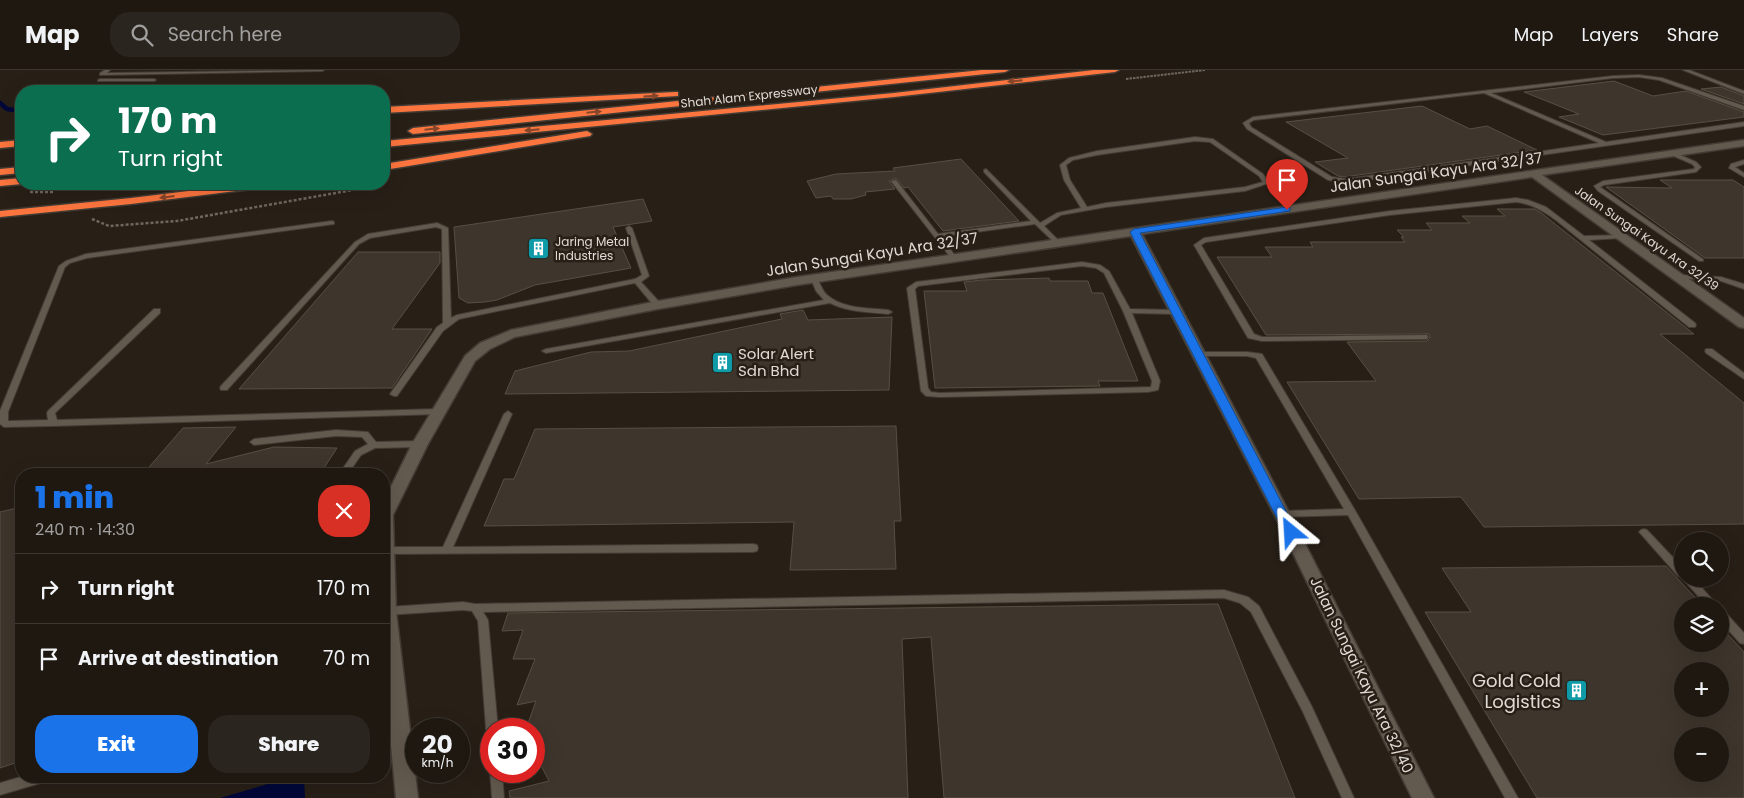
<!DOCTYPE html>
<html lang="en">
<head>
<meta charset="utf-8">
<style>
  :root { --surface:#1e1811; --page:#2b251f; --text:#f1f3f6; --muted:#a1a09f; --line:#3c3731; --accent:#1a73e8 }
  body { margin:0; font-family:Poppins,sans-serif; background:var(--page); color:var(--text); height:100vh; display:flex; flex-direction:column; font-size:19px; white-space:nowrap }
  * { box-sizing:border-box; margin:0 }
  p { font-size:16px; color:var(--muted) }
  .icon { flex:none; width:28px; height:28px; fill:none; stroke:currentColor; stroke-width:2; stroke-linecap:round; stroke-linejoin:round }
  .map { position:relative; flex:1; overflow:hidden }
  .side { position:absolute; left:15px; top:398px; width:375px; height:315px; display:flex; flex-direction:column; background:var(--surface); border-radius:20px; box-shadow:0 5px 20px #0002,0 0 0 1px var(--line) }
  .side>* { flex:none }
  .guide { position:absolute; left:15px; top:15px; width:375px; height:105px; border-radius:20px; box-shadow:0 5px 20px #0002,0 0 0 1px var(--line); background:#0b6e4f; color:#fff; overflow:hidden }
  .controls { position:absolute; left:1674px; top:462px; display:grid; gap:10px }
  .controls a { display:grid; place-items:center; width:55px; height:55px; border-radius:50%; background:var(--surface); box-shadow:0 5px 20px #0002,0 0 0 1px var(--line); font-size:25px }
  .speed { position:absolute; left:405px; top:648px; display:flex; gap:10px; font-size:25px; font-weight:700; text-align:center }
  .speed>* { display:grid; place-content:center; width:65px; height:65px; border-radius:50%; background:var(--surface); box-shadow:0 5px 20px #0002,0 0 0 1px var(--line); line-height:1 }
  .speed small { font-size:12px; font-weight:400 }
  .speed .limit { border:8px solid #d22; background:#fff; color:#111 }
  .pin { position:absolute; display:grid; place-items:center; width:42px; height:42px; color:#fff; margin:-51px -21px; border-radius:50% 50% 50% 0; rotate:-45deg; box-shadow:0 0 5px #0007 }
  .pin .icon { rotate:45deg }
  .me { position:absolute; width:55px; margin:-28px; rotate:333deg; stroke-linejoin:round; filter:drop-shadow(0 0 4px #0008) }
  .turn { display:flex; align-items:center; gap:18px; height:105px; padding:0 20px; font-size:22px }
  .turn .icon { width:65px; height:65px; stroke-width:2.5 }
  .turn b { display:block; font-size:35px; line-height:42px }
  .round { display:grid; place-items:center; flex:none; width:52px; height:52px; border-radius:20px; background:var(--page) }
  .headline { display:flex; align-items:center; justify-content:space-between; height:85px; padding:0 20px }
  h1 { font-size:30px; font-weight:800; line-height:38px; color:var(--accent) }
  .action { display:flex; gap:10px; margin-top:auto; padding:10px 20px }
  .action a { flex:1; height:58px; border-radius:20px; background:var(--accent); color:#fff; font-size:20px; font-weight:800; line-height:58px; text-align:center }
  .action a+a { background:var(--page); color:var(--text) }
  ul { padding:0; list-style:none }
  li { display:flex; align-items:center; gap:15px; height:70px; padding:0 20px; border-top:1px solid var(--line) }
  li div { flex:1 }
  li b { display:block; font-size:19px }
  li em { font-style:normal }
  header { display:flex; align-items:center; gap:30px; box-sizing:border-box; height:70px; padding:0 25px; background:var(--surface); border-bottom:1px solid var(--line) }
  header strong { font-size:24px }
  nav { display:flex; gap:28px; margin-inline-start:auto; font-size:18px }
  .search { width:350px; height:45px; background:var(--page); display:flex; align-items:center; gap:12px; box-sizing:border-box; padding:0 18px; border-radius:20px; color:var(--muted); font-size:19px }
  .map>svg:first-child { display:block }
  .water { fill:#000839 }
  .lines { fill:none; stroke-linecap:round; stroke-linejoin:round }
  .stream { stroke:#000839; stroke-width:4.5 }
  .building { fill:#3e362c; stroke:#584f44; fill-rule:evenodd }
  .lane-casing { stroke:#433c35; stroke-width:2 }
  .street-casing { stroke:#433c35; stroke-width:3 }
  .highway-casing { stroke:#433c35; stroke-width:3 }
  .path-far1 { stroke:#6f6860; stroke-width:2; stroke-dasharray:2.5 1; stroke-linecap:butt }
  .path { stroke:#6f6860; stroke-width:2.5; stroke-dasharray:3 2; stroke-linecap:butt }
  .lane { fill:#635a4f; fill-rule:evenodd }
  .street { fill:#635a4f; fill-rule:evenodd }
  .highway { fill:#fc753e; fill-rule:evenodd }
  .oneway { fill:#874629 }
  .route { fill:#1a73e8; stroke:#114b97 }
  .labels { text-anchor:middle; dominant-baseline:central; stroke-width:5; stroke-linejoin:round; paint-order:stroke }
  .far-street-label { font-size:12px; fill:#e0dad4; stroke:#282017 }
  .far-poi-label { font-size:12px; fill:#e0dad4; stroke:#282017; text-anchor:start }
  .street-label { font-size:15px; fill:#e0dad4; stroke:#282017 }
  .poi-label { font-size:15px; fill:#e0dad4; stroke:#282017; text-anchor:start }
  .near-poi-label { font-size:18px; fill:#e0dad4; stroke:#282017; text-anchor:end }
</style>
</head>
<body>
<header>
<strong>Map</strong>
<div class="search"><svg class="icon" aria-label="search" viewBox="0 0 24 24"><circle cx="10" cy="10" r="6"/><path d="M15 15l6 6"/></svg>Search here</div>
<nav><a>Map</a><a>Layers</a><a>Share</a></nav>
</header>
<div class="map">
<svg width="1744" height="728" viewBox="0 0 1744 728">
  <rect width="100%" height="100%" fill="#282017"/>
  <path class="water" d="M295,706H304L305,728H220Z"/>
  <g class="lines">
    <path class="stream" d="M0,33L7,39L21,41"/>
  </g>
  <path class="building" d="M1614,11L1653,26L1686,21L1744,42V47L1603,65L1559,47L1579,44L1524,22Z
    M1721,17L1744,26V34L1701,19Z
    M1422,36L1470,59L1487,56L1537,80L1344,107L1338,106L1315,92L1348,88L1286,52Z
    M961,89L1019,151L943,161L908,117L904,118L896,108L889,111L895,119L865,122L866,125L851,129H833L831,126L816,128L807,111L836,104L895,101L893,98Z
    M1660,110H1733L1744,117V188H1705L1606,117L1672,118Z
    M643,129L652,151L613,157L631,198L535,215L497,230L485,232L468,233L459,228L454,157Z
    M1497,139H1534L1540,142L1694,264H1660L1744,333V454L1484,457L1461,427L1359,429L1287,312L1376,311L1347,272L1427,271L1430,268L1429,264L1266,265L1217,187H1272L1265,177H1313L1310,172H1405L1401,167H1404L1397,160H1432L1426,153H1470L1462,146H1505Z
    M358,182H440V193L392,259H432L392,318L239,319Z
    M1049,208L1050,211H1088L1092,223H1103L1138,311H1098L1100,316L935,318L924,221H967L964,212L982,210Z
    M803,240L808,250L892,247L889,320L505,324L515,301L591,282L629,281L782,249L780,244Z
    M896,356L901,451H894L896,499L790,500L794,452L484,456L504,409H514L535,359Z
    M236,357L206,394L274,377L337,378L320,404H143L183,358Z
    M21,437V691L0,698V442Z
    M1666,496L1703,536H1682V574H1720V556L1744,582V728H1537L1425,542H1471L1442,498ZM1682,601H1720V639H1682ZM1682,666H1720V704H1682Z
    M1218,534L1295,728H944L931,567L902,569L908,728H510L509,721L549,711L534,682V659H526L536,631L517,635L535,589H513L523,560L502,561L508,543Z"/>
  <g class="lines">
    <defs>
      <path id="lane" d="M105,0H110L107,3L324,0L322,1L100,5V3Z
        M1683,0H1689L1744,21V24Z
        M1639,5L1662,8L1744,36V40L1659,10L1639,7L1613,8L1491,23L1606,72L1744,52V56L1346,113L1328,110L1247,59L1243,53L1253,47L1613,6ZM1484,23L1599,73L1346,109L1332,107L1251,57L1249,53L1254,50Z
        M100,9H154L156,10L154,11H98V10Z
        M1195,67L1213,69L1263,104L1269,113L1245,121L1106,137L1061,145L1044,156L1060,172L1057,174L1055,173L1035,154L941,167L956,187L953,189L951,188L891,111L896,110L938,164L1031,151L984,102V100L986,99L1040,153L1057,143L1081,138L1064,110L1060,95L1069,88L1097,81ZM1195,71L1210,72L1259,106L1263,112L1245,117L1106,133L1087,137L1070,110L1066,95L1073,90L1097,85Z
        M1671,81L1696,92L1701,97L1696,102L1604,115L1600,117L1703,189V191H1699L1598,121L1594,116L1603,111L1694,99L1695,97L1692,94L1669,84L1668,83Z
        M1744,90V94L1735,97L1744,103V107L1729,98L1731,94Z
        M1516,128L1528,130L1546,137L1584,166L1623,165V167L1621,168L1589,170L1695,253L1696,255L1695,257H1689L1557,151C1544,141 1532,134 1516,132L1390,145L1206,172L1201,175L1254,264L1262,267L1427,265L1428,267L1427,269H1424L1262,271L1248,268L1194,175L1204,168L1390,141Z
        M332,151L334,152V154L87,188L70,193L65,197L8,342V351L48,350L47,343L48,341L154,239H160V243L55,343L57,350L437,339L440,340L441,342L440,344L53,356L4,357L0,354V341L59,196L66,191L86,184Z
        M437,153L448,158L451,248L457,245L635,209L642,205L626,158L629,156L632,158L649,206L641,212L662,235L658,237H655L635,213L459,249L443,261L397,326H394L390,324L437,257L443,253L442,159L436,157L370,168L359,174L227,320H221L220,318L221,316L355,172L368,164Z
        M1082,192L1100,195L1109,201L1130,239L1176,240L1180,242L1176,244L1132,243L1160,311L1158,320L1148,322L940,327L926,326L921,321L907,218L916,212ZM1082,196L1096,198L1104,203L1123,241L1152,311L1151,317L940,323L931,322L928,318L915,219L918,216Z
        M1680,205L1721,207L1744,214V219L1721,211L1678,208V206Z
        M814,207C821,211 821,220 827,225C843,239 869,238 888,240L892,242L888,244C868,242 848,242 830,233L546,283L542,281L546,279L824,230L816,221L811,209Z
        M1706,279H1712L1744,303V309L1706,283L1705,281Z
        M1196,282H1247L1262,284L1356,442L1518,728H1505L1348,445L1282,447L1279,446L1277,444L1279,442L1282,441L1344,439L1256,288L1247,286H1196L1195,284Z
        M508,341L512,344L453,477L753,474L757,475L758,478L757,481L753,482L384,484V478L386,477H443L504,344Z
        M336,360L368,362L376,372L420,371L424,374L420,377L375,378L361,385L348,404H339L355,381L368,374L362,367L336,366L254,375L250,372L254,369Z
        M1644,459L1647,460L1682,497V507L1678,506L1641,464L1639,462L1641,460Z
        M1683,509H1694L1718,536H1707Z
        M1224,520L1248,527L1259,536L1312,637L1354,728H1342L1303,642L1251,542L1240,533L1224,528L483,542L488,550L498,659H491V664L488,663L486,659L478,551L472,541L463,540L387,545L384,544V538L387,537L463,532L475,534Z
        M1720,540L1724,541L1744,563V574L1740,573L1720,551Z
        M491,698V701H502L504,728H492L490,701Z
        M24,706H50L48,710L44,712L0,725V713Z"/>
      <path id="street" d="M1744,70V76L1542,105L1744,248V258L1739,257L1532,107L1142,164L1290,444L1434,728H1412L1274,444L1131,166L797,215L658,239L515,267L490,279L475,291L428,374L393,445L396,541L418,728H396L384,603V431L412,374L465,286L480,273L511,260L658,231L797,207Z"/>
      <path id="highway" d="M982,0H1009L1005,2L413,64L408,61L413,58Z
        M1094,0H1119L1115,2L894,27L384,77V71L894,23Z
        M675,22H678V26L384,43V37Z
        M587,61L592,64L590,66L384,100V94Z
        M21,70V76L0,78V72Z
        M21,97V103L0,105V99Z
        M21,108L22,114L0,116V110Z
        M246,114H273L268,117L131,134L0,147V141L131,128Z"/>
    </defs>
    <use href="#lane" class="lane-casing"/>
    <use href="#street" class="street-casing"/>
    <use href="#highway" class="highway-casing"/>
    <path class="path-far1" d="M1126,9L1205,0
      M357,119L384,114"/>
    <path class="path" d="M30,122H54
      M92,149L109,156L177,151L364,118"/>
    <use href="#lane" class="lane"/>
    <use href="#street" class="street"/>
    <use href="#highway" class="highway"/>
  </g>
  <defs><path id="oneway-solid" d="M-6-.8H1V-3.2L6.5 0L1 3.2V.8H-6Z" transform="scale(1.25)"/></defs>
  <g class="oneway">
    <use href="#oneway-solid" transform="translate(1015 11) rotate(174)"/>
    <use href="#oneway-solid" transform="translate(651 26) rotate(-3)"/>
    <use href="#oneway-solid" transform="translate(594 42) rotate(-6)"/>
    <use href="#oneway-solid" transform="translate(432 59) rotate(-6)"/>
    <use href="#oneway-solid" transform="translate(532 60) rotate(174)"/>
    <use href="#oneway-solid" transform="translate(167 127) rotate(173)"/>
  </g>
  <path class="route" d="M1287,137L1290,138V141L1140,163L1297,462L1295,465H1286L1284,462L1130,162L1134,159Z"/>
  <defs>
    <symbol id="building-square" viewBox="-11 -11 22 22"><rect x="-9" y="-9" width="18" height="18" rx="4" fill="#0f9aa8" stroke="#282017"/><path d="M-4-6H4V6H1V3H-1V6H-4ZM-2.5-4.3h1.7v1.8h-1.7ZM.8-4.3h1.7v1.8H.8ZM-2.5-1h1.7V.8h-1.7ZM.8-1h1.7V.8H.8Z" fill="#fff"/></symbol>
  </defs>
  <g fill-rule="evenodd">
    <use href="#building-square" x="526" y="166" width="25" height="25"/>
    <use href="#building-square" x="710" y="280" width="25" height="25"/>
    <use href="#building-square" x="1564" y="608" width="25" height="25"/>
  </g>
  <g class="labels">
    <g class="far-street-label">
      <text transform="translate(749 26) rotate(-6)">Shah Alam Expressway</text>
      <text transform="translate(1647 168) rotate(35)">Jalan Sungai Kayu Ara 32/39</text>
    </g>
    <g class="far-poi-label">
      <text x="555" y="171">Jaring Metal<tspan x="555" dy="14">Industries</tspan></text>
    </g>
    <g class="street-label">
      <text transform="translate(1436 102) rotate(-8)">Jalan Sungai Kayu Ara 32/37</text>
      <text transform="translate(872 184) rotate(-9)">Jalan Sungai Kayu Ara 32/37</text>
      <text transform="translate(1362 605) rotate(64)">Jalan Sungai Kayu Ara 32/40</text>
    </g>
    <g class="poi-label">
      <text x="738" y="283">Solar Alert<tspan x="738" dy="17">Sdn Bhd</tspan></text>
    </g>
    <g class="near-poi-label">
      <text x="1561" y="610">Gold Cold<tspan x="1561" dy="21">Logistics</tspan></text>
    </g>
  </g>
</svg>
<div class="controls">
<a><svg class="icon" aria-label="search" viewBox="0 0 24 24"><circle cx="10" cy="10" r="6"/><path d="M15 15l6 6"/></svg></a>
<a><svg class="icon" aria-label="layers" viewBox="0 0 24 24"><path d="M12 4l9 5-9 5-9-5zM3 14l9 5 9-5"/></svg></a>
<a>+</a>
<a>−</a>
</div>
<div class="speed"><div>20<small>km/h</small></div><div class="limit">30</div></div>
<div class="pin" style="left:1287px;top:140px;background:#d93025"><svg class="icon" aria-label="arrive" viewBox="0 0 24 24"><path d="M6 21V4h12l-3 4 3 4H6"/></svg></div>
<svg class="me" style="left:1291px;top:462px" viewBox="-20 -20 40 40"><path d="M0-17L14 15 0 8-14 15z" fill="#1a73e8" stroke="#fff" stroke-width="4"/></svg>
<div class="guide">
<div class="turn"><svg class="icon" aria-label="right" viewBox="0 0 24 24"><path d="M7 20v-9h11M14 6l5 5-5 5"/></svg><div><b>170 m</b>Turn right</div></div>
</div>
<section class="side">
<div class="headline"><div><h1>1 min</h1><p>240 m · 14:30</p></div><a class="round" style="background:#d93025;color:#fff"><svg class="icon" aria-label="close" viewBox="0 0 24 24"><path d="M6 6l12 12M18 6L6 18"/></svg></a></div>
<ul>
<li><svg class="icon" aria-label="right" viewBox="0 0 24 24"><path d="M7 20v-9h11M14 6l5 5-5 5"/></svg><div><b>Turn right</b></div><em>170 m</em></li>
<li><svg class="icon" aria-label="arrive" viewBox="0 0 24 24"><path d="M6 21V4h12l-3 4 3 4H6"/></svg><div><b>Arrive at destination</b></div><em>70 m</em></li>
</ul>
<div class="action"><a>Exit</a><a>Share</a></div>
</section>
</div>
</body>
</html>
